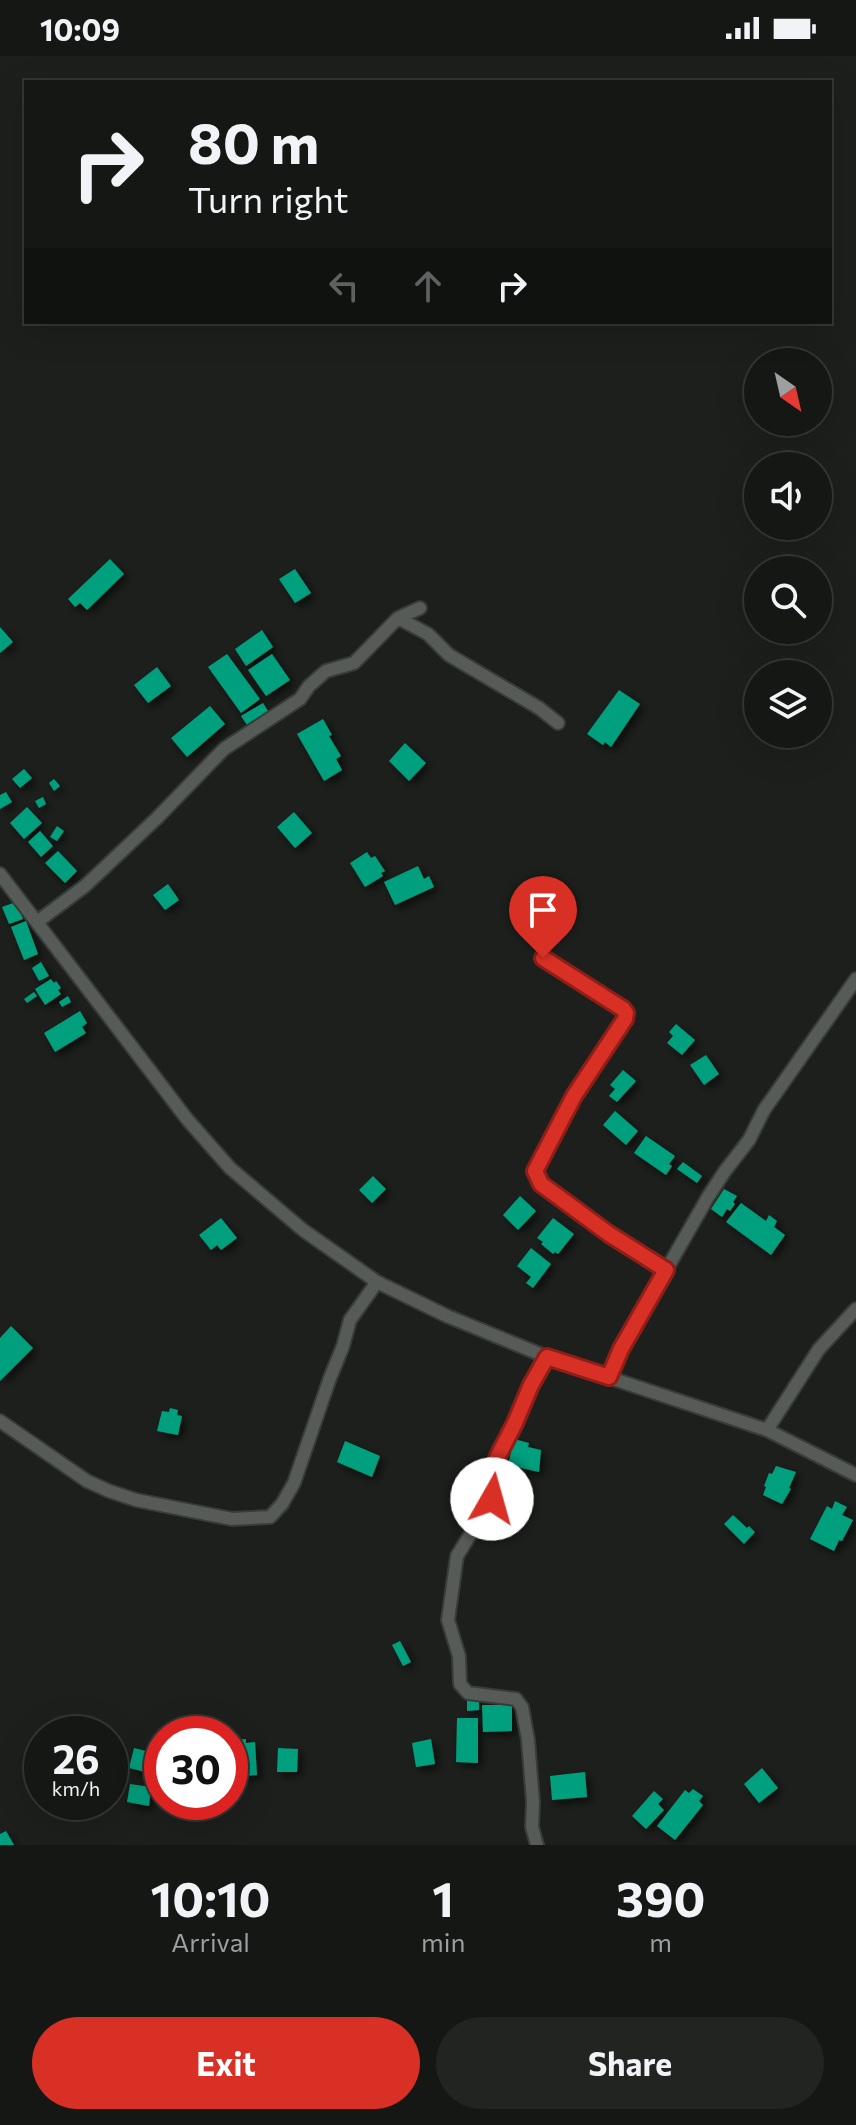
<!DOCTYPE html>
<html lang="en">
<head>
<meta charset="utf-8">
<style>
  :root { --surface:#151714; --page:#222422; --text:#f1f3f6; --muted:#9d9fa0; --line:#343634; --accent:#d93025 }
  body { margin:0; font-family:Commissioner,sans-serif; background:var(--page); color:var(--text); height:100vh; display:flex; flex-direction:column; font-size:30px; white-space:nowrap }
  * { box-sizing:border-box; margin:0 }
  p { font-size:26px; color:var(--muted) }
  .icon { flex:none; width:44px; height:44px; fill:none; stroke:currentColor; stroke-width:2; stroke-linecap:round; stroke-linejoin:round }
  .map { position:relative; height:1789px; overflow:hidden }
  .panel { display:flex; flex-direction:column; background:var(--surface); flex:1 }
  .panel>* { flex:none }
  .banner { position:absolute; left:24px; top:24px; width:808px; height:244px; border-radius:0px; box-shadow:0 8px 32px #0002,0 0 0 2px var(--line); background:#151714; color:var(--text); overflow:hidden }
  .needle { width:52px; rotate:146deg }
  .fabs { position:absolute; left:744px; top:292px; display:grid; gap:16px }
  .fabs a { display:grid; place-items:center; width:88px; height:88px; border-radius:50%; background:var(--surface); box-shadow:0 8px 32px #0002,0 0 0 2px var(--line); font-size:40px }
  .speed { position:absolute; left:24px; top:1660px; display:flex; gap:16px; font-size:40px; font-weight:700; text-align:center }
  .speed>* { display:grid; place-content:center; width:104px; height:104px; border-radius:50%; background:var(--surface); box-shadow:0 8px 32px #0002,0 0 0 2px var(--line); line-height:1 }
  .speed small { font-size:20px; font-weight:400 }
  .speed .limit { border:12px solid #d22; background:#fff; color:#111 }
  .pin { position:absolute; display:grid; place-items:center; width:68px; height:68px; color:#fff; margin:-82px -34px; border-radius:50% 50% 50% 0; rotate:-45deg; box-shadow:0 0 8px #0007 }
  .pin .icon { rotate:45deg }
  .me { position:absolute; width:88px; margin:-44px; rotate:7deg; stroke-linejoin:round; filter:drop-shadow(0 0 6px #0008) }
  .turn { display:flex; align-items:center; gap:28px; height:168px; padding:0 32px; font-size:36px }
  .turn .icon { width:104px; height:104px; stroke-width:2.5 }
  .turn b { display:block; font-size:56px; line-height:68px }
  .lanes { display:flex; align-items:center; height:76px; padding:0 32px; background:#0003; justify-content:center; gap:40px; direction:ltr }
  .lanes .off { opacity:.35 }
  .eta { display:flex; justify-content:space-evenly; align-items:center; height:136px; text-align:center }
  .eta b { font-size:48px; font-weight:700; line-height:56px }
  .primary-button { display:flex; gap:16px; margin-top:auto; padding:16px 32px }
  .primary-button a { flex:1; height:92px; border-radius:48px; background:var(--accent); color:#fff; font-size:32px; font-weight:700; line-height:92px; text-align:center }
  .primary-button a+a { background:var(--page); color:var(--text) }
  .status { display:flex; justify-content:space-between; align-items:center; height:56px; padding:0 40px; background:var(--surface); direction:ltr }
  .status svg { height:22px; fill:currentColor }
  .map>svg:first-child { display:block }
  .building { fill:#069f7d; filter:url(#shadow) }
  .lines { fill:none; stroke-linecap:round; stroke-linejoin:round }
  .street-casing { stroke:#393b39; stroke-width:16 }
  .street { stroke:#575b57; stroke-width:12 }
  .route-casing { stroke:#8d1f18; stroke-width:20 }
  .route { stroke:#d93025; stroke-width:14 }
</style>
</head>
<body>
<div class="status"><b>10:09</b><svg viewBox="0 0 49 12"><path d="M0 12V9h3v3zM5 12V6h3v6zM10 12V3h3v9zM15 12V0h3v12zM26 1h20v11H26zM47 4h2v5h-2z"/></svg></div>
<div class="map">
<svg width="856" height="1789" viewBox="0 0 856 1789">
  <defs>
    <filter id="shadow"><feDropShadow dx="4" dy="4" stdDeviation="4" flood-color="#0009"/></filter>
  </defs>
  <rect width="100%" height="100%" fill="#1c1f1b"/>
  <path class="building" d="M110,503L124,518L87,554L80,547L75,551L68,543Z
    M295,513L311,537L295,547L279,523Z
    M0,571L13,586L0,597Z
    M262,574L273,591L246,610L235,593Z
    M227,598L260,643L241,657L208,611Z
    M272,598L290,624L266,640L248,614Z
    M157,611L171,630L148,647L134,629Z
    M619,634L640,648L611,691L605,686L603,689L587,678Z
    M263,647L268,655L247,669L241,660Z
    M210,650L225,668L187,701L171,682Z
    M323,663L332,679L329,680L341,700L336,703L342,714L324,725L297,678Z
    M405,687L426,707L409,725L389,705Z
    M24,713L32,722L20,732L12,723Z
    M54,723L60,730L54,735L49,727Z
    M6,736L12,746L0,753V739Z
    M43,741L46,748L39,752L35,745Z
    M27,751L42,767L24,783L10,767Z
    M294,756L312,777L295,792L277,771Z
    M57,770L64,775L57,785L50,781Z
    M40,775L53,790L41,801L28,786Z
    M58,795L77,815L65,827L45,807Z
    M367,796L371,802L375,800L385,815L381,817L383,820L365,831L350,807Z
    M418,810L424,823L429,820L434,831L395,849L384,826Z
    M168,828L179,844L165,854L153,839Z
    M16,846L23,863L9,868L2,851Z
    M26,865L38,898L24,904L11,871Z
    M41,906L49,920L39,925L32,912Z
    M51,923L54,927L56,925L61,932L58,934L61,938L45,949L35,933Z
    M34,936L37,940L27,947L24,943Z
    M68,940L71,946L62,951L59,946Z
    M80,955L87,967L82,971L86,977L55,996L44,977Z
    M676,968L695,984L682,999L667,987L673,980L669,976Z
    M706,999L719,1018L704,1029L690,1009Z
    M623,1014L636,1025L617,1046L609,1040L615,1033L610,1029Z
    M615,1055L638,1075L626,1089L603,1069Z
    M646,1080L675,1100L669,1108L672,1110L666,1119L634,1097Z
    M683,1106L702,1120L697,1127L677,1113Z
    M373,1120L386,1133L372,1147L359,1134Z
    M724,1133L737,1140L733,1146L735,1148L730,1155L727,1153L722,1161L711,1153Z
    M520,1140L536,1155L518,1174L503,1159Z
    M741,1147L766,1165L769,1159L777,1165L774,1171L785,1179L771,1199L726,1166Z
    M221,1162L237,1182L221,1194L217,1189L211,1194L199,1179Z
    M553,1162L574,1178L558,1198L555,1196L553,1198L541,1188L543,1186L537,1182Z
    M531,1192L551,1208L533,1232L526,1227L531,1221L517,1210Z
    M11,1270L33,1292L0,1325V1282Z
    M170,1352L178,1354L177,1359L182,1360L178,1379L157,1375L162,1355L169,1356Z
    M514,1383L529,1387L528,1391L541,1394L539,1416L508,1409Z
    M345,1385L380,1400L372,1421L337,1406Z
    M776,1410L796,1416L789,1432L791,1433L782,1448L763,1439L766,1431L764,1430L769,1417L772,1418Z
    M835,1445L847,1451L842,1459L853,1464L842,1485L839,1484L834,1495L810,1483L827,1450L832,1453Z
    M733,1459L747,1472L749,1470L755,1476L744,1488L724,1468Z
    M400,1585L411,1606L403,1610L392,1589Z
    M467,1644H479V1654L467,1655Z
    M482,1649H512V1675L483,1676Z
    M457,1662H478V1707L456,1706Z
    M246,1683V1687L255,1686L257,1719L230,1721V1687H235V1684Z
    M431,1683L435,1708L416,1711L412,1687Z
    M134,1692L162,1699V1720L129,1712Z
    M278,1692L298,1693L297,1716H277Z
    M762,1712L778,1732L759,1747L744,1728Z
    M585,1716L587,1741L552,1744L550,1720Z
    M130,1728L151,1731L149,1750L127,1746Z
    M693,1733L703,1740L699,1745L703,1749L675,1784L657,1770L685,1734L689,1737Z
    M654,1735L663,1743L658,1748L664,1754L646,1773L632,1760Z
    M6,1775L14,1789H0V1778Z"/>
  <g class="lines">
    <defs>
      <path id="street" d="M398,562L428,578L449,599L539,652L558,667
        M0,818L187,1063L230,1112L303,1174L377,1226L447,1260L547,1301L767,1374L856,1419
        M37,866L85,830L157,762L224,693L300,643L309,630L326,615L354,607L398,562L420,552
        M543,902L623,953L626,957L625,963L574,1040L535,1115L541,1128L609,1178L666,1214
        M609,1321L621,1293L708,1141L725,1115L749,1084L764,1054L856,923
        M0,1365L87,1425L109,1435L136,1444L232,1463L270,1461L282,1448L294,1427L330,1322L343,1290L350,1264L377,1226
        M767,1374L819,1293L856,1253
        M537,1789L532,1771L533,1746L528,1684L522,1651L516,1643L468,1637L460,1628L459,1600L448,1564L457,1500L492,1443L497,1402L515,1367L531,1329L547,1301"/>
    </defs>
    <use href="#street" class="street-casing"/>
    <use href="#street" class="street"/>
  </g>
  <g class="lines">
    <defs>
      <path id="route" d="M492,1443L497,1402L515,1367L531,1329L547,1301L609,1321L621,1293L666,1214L609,1178L541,1128L535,1115L574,1040L625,963L626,957L623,953L543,902"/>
    </defs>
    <use href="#route" class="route-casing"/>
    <use href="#route" class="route"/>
  </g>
</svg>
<div class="fabs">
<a><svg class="needle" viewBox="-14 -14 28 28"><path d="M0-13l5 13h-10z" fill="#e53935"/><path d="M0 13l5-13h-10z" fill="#9d9fa0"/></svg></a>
<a><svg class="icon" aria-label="sound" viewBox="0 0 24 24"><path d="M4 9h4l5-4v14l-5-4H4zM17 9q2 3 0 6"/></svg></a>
<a><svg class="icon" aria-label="search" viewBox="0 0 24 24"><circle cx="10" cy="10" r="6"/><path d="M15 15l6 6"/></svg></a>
<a><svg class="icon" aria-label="layers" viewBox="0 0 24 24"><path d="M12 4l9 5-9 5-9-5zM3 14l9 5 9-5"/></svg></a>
</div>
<div class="speed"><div>26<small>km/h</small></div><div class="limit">30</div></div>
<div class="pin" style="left:543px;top:902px;background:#d93025"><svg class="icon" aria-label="arrive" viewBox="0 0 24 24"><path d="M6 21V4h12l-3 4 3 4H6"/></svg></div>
<svg class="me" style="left:492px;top:1443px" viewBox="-20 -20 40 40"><circle r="19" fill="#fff"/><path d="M0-13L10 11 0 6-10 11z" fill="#d93025"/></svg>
<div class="banner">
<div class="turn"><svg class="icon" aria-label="right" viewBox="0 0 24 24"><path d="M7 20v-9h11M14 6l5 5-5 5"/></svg><div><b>80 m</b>Turn right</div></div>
<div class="lanes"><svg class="icon off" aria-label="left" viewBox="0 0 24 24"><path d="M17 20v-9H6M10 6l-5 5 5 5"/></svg><svg class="icon off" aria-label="ahead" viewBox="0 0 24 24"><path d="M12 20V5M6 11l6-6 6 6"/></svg><svg class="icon" aria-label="right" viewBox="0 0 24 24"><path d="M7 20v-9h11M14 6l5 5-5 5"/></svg></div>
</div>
</div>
<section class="panel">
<div class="eta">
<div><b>10:10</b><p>Arrival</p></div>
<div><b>1</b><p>min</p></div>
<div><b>390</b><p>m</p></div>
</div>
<div class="primary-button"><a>Exit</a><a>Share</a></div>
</section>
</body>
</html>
